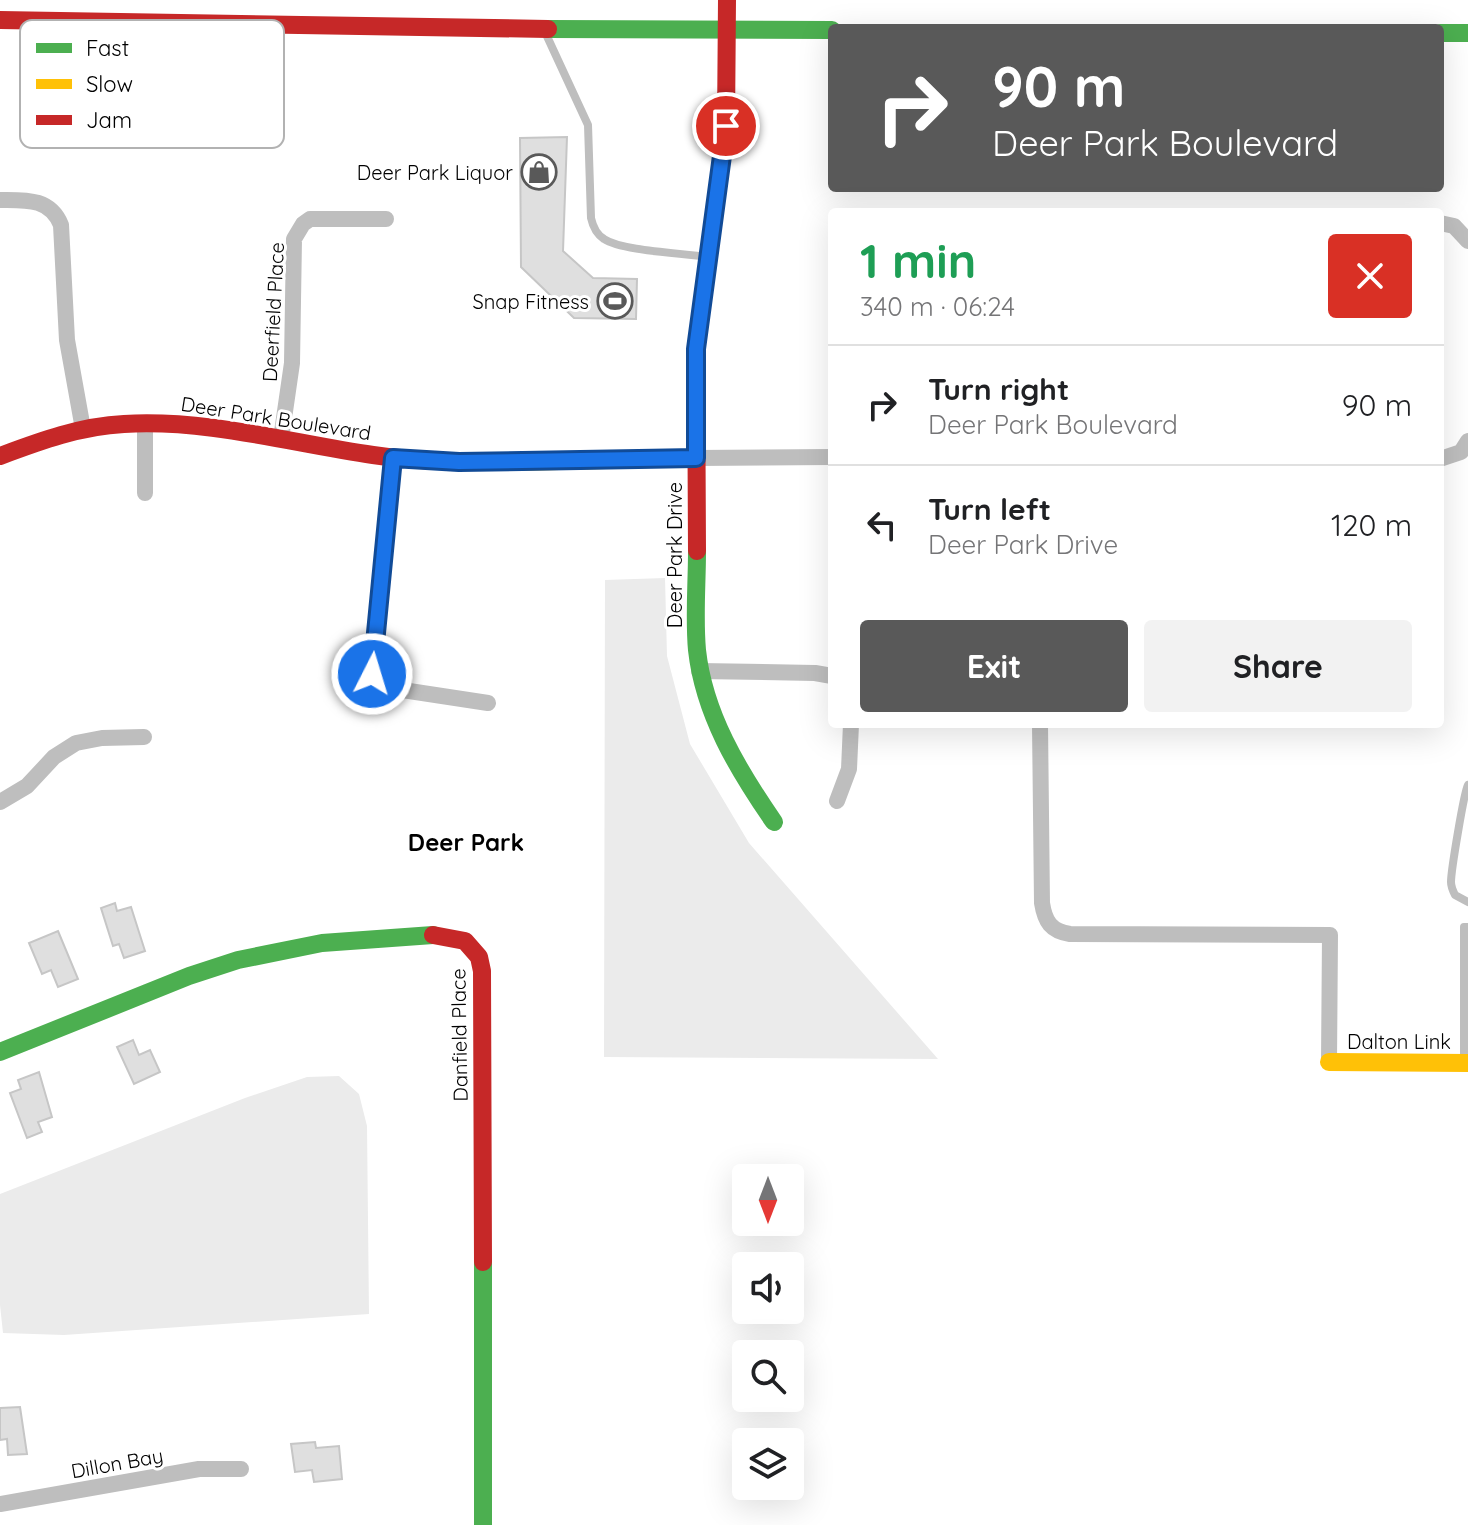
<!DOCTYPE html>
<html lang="en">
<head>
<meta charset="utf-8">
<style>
  :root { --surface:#fff; --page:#f2f2f2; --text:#202124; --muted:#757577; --line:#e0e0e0; --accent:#595959 }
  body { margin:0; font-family:Quicksand,sans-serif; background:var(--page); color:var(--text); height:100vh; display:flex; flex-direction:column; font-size:30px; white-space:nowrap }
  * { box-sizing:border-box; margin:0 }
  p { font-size:26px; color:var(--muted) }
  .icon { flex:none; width:44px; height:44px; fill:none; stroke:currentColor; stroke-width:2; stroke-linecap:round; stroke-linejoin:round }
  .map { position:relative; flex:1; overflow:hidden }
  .details { position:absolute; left:828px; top:208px; width:616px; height:520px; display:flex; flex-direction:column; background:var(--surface); border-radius:8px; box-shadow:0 8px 32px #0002 }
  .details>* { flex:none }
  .top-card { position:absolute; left:828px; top:24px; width:616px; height:168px; border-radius:8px; box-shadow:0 8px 32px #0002; background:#595959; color:#fff; overflow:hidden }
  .needle { width:52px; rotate:180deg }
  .fabs { position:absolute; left:732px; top:1164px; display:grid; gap:16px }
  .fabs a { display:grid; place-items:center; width:72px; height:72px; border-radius:8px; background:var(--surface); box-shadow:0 8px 32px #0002; font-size:40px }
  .pin { position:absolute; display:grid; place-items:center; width:68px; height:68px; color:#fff; margin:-34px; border:4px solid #fff; border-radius:50%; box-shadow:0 2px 8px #0007 }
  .me { position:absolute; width:88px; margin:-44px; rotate:5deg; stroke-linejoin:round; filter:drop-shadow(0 0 6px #0008) }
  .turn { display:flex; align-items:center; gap:28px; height:168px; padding:0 32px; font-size:36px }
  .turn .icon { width:104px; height:104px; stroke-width:2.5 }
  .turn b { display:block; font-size:56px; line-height:68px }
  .round { display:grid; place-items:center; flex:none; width:84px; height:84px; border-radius:8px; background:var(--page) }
  .overview { display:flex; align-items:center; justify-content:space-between; height:136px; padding:0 32px }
  h1 { font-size:48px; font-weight:800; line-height:60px; color:#1e9e55 }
  .cta { display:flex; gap:16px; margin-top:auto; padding:16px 32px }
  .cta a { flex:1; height:92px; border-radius:8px; background:var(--accent); color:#fff; font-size:32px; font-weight:800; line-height:92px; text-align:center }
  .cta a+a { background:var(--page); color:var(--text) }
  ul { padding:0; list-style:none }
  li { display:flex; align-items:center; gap:24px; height:120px; padding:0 32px; border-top:2px solid var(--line) }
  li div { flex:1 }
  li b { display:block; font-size:30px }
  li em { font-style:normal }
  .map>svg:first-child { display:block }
  .green { fill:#ebebeb }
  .building { fill:#dfdfdf; stroke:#c6c6c6; stroke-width:2 }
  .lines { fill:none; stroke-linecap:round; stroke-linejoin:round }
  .lane { stroke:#bebebe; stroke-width:8 }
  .street { stroke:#bebebe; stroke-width:16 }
  .fast { stroke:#4caf50; stroke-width:18 }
  .slow { stroke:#ffc107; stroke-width:18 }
  .jam { stroke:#c62828; stroke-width:18 }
  .route-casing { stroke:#114b97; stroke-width:20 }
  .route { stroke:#1a73e8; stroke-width:14 }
  .labels { text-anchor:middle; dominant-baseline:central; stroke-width:6; stroke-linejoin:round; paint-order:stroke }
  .poi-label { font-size:20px; fill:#000; stroke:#fff; text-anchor:end }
  .street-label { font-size:20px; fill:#000; stroke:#fff }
  .quarter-label { font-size:24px; font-weight:bold; fill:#000; stroke:#fff }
  .key { fill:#fff; stroke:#b2b2b2; stroke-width:2 }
  .key-label { font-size:22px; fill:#000 }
</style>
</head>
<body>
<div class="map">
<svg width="1468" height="1525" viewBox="0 0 1468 1525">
  <rect width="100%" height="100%" fill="#fff"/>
  <path class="green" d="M665,578L667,656L690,744L749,843L938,1059L604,1057L605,580Z
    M339,1076L359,1094L367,1126L369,1314L64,1335L3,1333L0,1305V1194L245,1098L307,1077Z"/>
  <path class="building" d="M567,137L563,251L593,278L637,279L636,319L574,318L521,267L520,138Z
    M115,903L117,911L131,907L145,951L124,958L119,944L113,946L101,908Z
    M58,931L78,979L58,987L51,970L42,974L29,943Z
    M133,1040L139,1055L150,1050L160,1072L134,1084L117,1047Z
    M39,1072L52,1117L38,1122L42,1132L27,1138L10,1093L21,1089L18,1080Z
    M20,1407L27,1454L8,1455L7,1439L0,1440V1408Z
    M315,1442L316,1448L339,1446L342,1479L314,1482L312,1470L295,1472L291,1444Z"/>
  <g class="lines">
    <path class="lane" d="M545,32L588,125L591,218C593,227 596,234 604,239C622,251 682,253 707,257
      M1468,785C1464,792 1451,871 1451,882C1451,886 1453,891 1455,895L1468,902
      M1464,1058V927H1468"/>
    <path class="street" d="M0,200C26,200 50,198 61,225L67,340L83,429
      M1440,223L1454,226L1468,241
      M145,424V493
      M281,439L292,363L294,239L303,224L310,219H386
      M393,458L372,674L396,689L488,703
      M696,458L832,457
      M1440,459L1461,452L1468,441
      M699,671L815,673L832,676
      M1040,724L1042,903C1045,922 1051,931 1070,934L1330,935L1329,1062
      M837,801L849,769L851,724
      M0,802L27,786L54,757L76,743L102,738L144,737
      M0,1504L199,1469H241"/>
    <path class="fast" d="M548,29L832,30
      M1440,33H1468
      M697,551C697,584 694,617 697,650C704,714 738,770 774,822
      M0,1052L189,976L238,960L322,943L433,935
      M483,1262V1525"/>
    <path class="slow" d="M514,462L696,458
      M1329,1062L1468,1063"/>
    <path class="jam" d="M0,20L548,29
      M0,456C40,441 81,426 124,424C208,419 290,443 373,455C419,462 467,462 514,462
      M697,551L696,349L726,126L727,0
      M433,935L465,941L479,957L482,971L483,1262"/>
  </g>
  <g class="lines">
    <defs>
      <path id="route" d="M372,674L393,458L459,462L696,458V349L726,126"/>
    </defs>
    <use href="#route" class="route-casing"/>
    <use href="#route" class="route"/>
  </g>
  <defs>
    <symbol id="shop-ring" viewBox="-11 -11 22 22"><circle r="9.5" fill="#fff" stroke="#595959" stroke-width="1.5"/><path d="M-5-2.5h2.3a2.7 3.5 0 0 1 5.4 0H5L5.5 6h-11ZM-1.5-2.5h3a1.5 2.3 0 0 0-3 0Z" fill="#595959"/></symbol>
    <symbol id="stadium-ring" viewBox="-11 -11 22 22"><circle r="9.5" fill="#fff" stroke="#595959" stroke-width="1.5"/><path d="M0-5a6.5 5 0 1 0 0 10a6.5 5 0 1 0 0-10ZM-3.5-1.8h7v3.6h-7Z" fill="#595959"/></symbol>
  </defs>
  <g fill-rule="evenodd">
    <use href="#shop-ring" x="519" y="152" width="40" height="40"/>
    <use href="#stadium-ring" x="595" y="281" width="40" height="40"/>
  </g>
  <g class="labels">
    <g class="poi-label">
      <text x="513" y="172">Deer Park Liquor</text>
      <text x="589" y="301">Snap Fitness</text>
    </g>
    <g class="street-label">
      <text transform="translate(273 312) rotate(-87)">Deerfield Place</text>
      <text transform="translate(276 418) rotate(9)">Deer Park Boulevard</text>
      <text transform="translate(674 555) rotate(-90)">Deer Park Drive</text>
      <text transform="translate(459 1035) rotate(-91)">Danfield Place</text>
      <text x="1399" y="1041">Dalton Link</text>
      <text transform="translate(117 1463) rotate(-10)">Dillon Bay</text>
    </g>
    <g class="quarter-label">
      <text x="466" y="842">Deer Park</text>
    </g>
  </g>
  <rect x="20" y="20" width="264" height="128" rx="12" class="key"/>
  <rect x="36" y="43" width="36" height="10" fill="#4caf50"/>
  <rect x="36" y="79" width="36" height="10" fill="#ffc107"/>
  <rect x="36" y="115" width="36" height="10" fill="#c62828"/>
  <g class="key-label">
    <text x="86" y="56">Fast</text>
    <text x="86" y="92">Slow</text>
    <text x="86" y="128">Jam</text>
  </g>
</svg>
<div class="fabs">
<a><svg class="needle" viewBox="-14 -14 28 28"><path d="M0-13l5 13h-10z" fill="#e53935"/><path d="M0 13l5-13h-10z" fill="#757577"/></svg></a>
<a><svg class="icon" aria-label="sound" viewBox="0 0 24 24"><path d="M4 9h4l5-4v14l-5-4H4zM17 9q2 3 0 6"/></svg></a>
<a><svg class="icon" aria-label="search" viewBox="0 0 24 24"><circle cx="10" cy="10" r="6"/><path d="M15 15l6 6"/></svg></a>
<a><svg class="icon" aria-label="layers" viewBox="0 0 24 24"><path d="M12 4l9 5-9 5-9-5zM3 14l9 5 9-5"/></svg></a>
</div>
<div class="pin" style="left:726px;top:126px;background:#d93025"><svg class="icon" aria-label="arrive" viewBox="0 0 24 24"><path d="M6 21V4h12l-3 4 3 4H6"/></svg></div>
<svg class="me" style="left:372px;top:674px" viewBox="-20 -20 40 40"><circle r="17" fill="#1a73e8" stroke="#fff" stroke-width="3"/><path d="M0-11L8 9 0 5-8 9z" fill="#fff"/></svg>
<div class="top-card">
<div class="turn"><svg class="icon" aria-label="right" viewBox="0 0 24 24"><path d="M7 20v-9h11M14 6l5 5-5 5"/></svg><div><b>90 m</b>Deer Park Boulevard</div></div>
</div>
<section class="details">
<div class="overview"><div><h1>1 min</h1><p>340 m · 06:24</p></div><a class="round" style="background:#d93025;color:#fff"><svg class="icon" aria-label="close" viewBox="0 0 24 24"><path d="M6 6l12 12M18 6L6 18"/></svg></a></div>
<ul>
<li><svg class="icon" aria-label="right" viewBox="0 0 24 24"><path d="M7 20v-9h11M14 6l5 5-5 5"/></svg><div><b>Turn right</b><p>Deer Park Boulevard</p></div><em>90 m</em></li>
<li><svg class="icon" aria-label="left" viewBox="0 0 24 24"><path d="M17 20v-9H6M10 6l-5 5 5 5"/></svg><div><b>Turn left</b><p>Deer Park Drive</p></div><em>120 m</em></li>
</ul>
<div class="cta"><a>Exit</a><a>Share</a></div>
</section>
</div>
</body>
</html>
